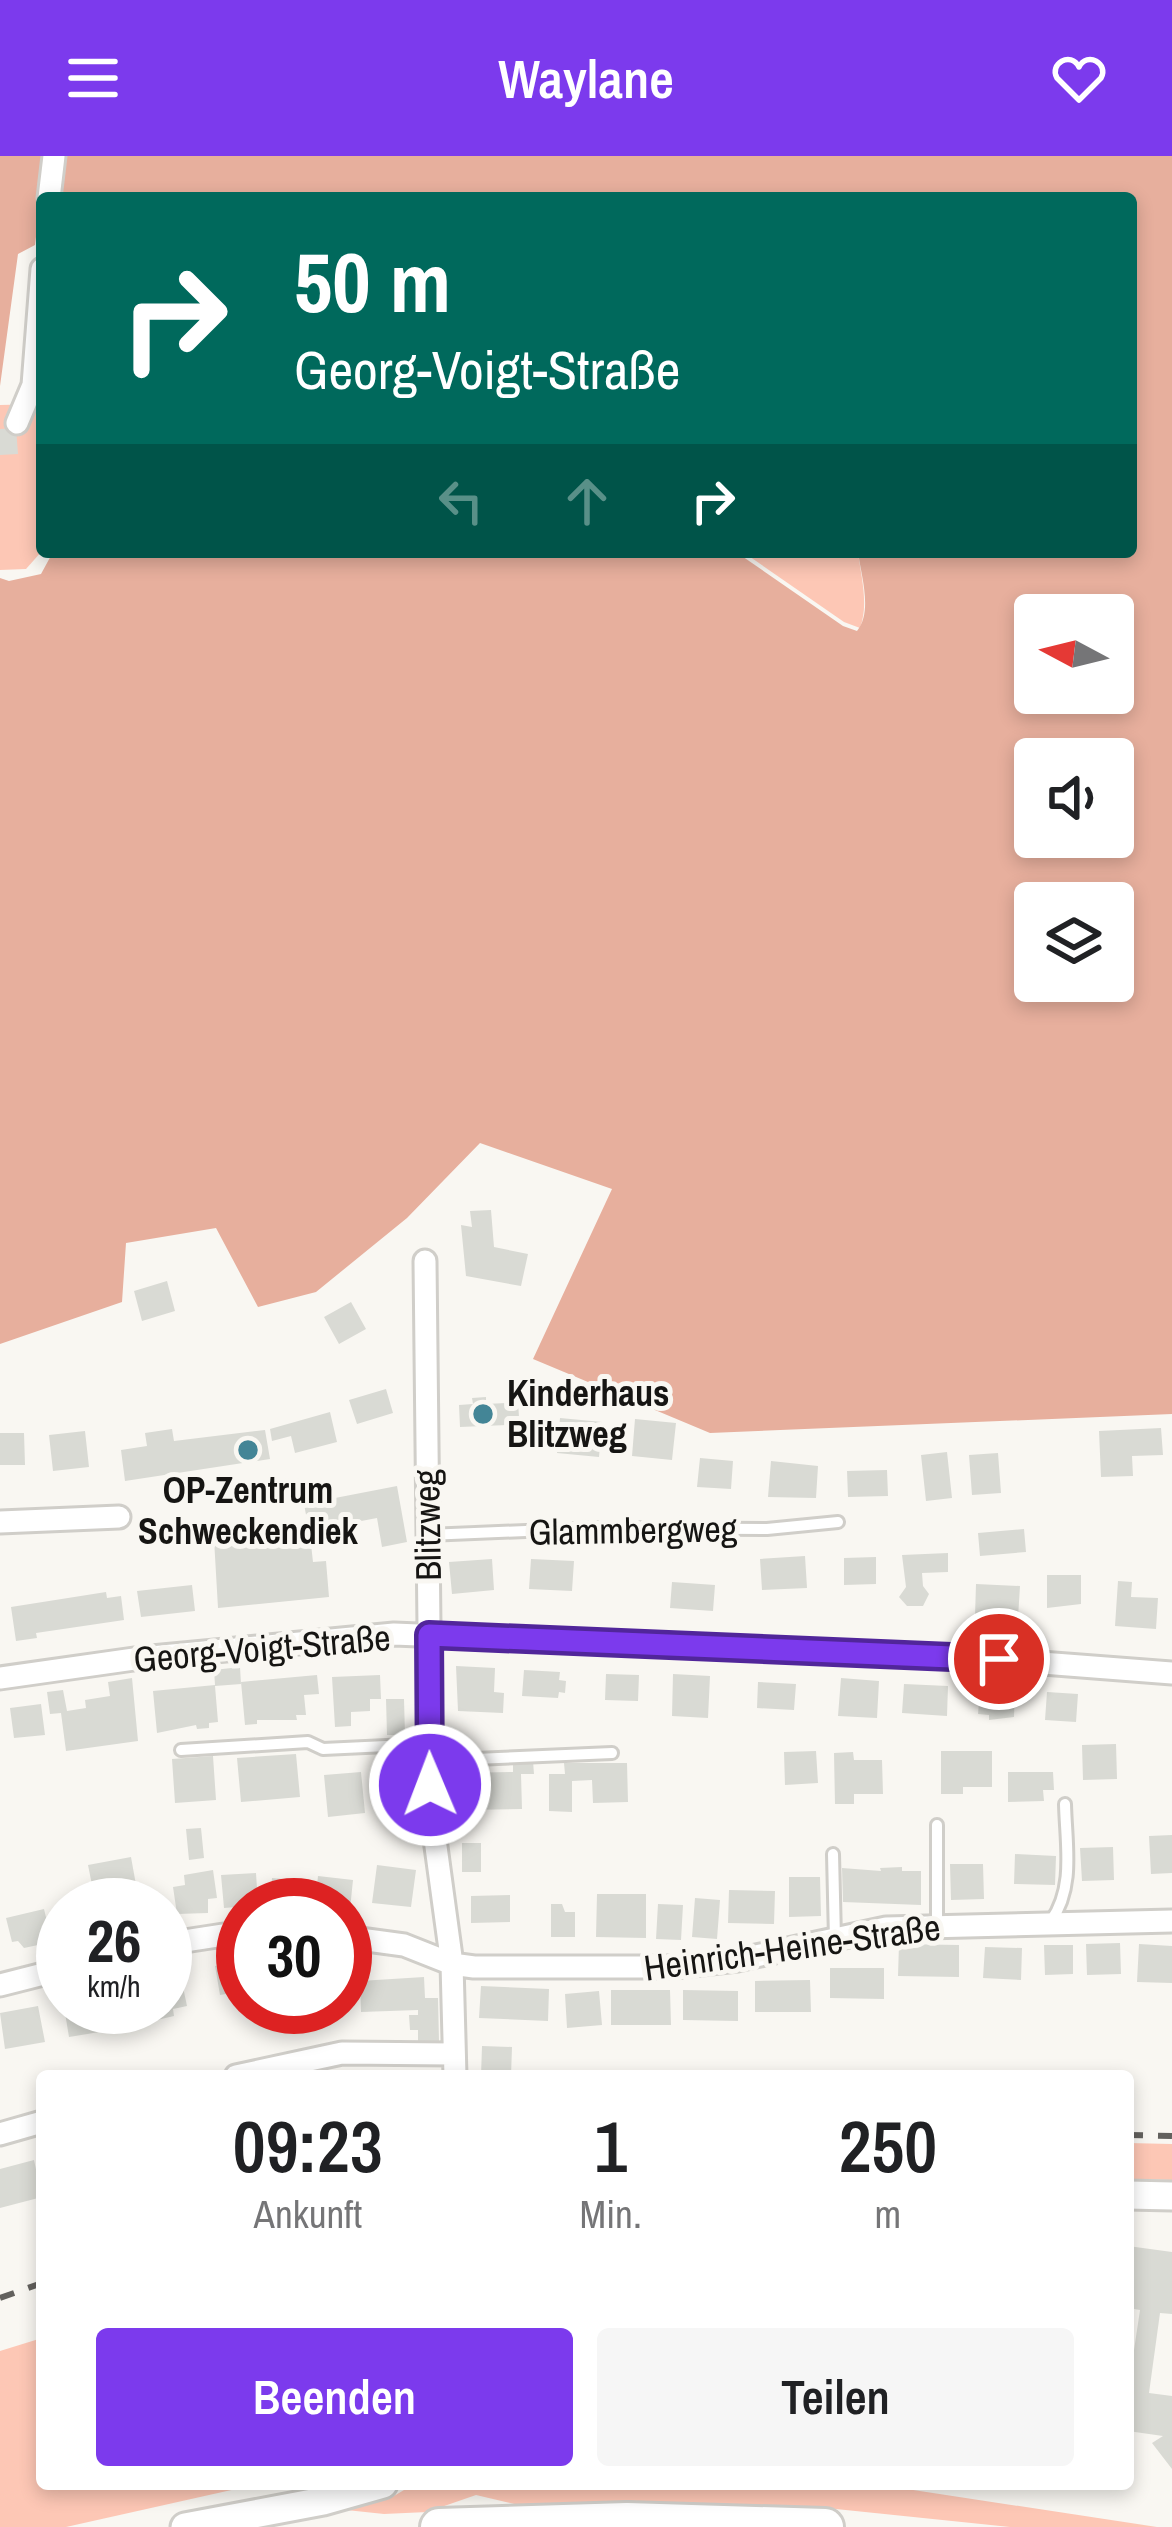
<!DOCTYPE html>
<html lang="de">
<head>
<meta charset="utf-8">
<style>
  :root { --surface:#fff; --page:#f6f6f6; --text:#202124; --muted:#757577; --accent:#7c3aed }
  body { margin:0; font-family:"Archivo Narrow",sans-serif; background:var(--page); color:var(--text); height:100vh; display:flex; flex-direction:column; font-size:45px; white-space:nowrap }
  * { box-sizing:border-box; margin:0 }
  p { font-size:39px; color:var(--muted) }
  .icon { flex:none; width:66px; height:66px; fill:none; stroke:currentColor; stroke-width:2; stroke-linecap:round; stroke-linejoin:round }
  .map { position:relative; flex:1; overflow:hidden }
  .sheet { position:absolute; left:36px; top:1914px; width:1098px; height:420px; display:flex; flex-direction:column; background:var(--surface); border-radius:12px; box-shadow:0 6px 18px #0003 }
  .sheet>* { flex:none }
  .banner { position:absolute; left:36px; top:36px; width:1101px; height:366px; border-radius:12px; box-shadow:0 6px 18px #0003; background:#00695c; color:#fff; overflow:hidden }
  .needle { width:78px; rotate:277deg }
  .controls { position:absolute; left:1014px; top:438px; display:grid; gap:24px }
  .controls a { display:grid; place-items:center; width:120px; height:120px; border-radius:12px; background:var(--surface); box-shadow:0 6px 18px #0003; font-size:60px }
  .speed { position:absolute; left:36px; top:1722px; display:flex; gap:24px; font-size:60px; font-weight:700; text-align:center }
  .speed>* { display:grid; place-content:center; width:156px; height:156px; border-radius:50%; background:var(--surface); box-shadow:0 6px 18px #0003; line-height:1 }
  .speed small { font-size:30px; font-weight:400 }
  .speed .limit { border:18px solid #d22; background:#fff; color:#111 }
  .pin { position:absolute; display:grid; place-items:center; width:102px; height:102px; color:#fff; margin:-51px; border:6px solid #fff; border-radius:50%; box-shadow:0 3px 12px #0007 }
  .me { position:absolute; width:132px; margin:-66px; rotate:359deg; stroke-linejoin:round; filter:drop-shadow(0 0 9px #0008) }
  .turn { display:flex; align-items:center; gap:42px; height:252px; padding:0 60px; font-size:54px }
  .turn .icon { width:156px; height:156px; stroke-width:2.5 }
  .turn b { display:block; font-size:84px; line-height:102px }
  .lanes { display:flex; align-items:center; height:114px; padding:0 60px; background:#0003; justify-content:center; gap:60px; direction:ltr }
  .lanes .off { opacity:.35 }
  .eta { display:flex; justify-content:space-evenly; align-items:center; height:204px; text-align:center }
  .eta b { font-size:72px; font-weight:600; line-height:84px }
  .action { display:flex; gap:24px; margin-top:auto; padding:24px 60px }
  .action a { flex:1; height:138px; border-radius:12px; background:var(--accent); color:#fff; font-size:48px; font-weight:600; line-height:138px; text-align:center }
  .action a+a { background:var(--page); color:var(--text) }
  header { display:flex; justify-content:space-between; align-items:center; height:156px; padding:0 60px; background:var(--accent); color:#fff; font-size:54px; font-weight:600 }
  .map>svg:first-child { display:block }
  .green { fill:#fdc7b5 }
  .forest { fill:#e7af9d; fill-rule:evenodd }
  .building { fill:#d9dad4 }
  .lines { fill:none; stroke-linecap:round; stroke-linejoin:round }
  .lane-casing { stroke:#d0cec9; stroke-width:16 }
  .street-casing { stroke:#d0cec9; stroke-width:27 }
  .secondary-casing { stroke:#d0cec9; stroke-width:33 }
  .highway-casing { stroke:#d0cec9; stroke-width:42 }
  .lane { stroke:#fff; stroke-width:10 }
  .street { stroke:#fff; stroke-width:21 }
  .secondary { stroke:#fff; stroke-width:27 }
  .highway { stroke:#fff; stroke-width:36 }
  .rail { stroke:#63615e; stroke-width:6; stroke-dasharray:15 15; stroke-linecap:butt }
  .route-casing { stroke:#51269a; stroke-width:30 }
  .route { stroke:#7c3aed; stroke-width:21 }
  .poi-dot { fill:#438596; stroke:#f9f7f2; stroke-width:4.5 }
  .labels { text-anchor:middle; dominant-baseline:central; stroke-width:10; stroke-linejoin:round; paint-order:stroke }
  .poi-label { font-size:36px; font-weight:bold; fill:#161513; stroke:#f9f7f2; text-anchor:start }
  .street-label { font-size:36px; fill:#161513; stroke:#f9f7f2 }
</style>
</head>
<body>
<header><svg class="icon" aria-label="menu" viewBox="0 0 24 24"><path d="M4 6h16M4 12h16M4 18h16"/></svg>Waylane<svg class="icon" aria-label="heart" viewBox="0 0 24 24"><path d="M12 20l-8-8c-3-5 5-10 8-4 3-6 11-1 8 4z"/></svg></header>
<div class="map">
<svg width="1172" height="2371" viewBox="0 0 1172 2371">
  <rect width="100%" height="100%" fill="#f9f7f2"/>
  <path class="green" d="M42,248V395L26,413L0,414V249Z
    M743,396H858C861,421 869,448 860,472L844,466Z
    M1128,1987L1172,1988V2024L1128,2023Z
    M42,2182V2328H258L66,2371H0V2195Z
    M414,2328H874L1157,2371H1010L807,2350L531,2352L476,2339L427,2356L384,2358L337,2353L389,2343Z"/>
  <path class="forest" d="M0,0H46L35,89L18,98L0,230Z
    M62,0H1172V1258L710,1277L533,1203L612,1033L480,987L407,1062L316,1136L258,1151L216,1072L126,1087L122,1146L0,1188V422L9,425L41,418L53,396H736L843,470L857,475C873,456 861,419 858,396H1131V42H57ZM1035,459H1113V537H1035ZM1035,603H1113V681H1035ZM1035,747H1113V825H1035Z"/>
  <path class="building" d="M16,272L18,298L0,299V273Z
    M491,1054L494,1091L528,1098L521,1130L466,1120L461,1069L472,1071L470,1055Z
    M167,1125L175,1155L142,1165L134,1135Z
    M351,1146L366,1173L339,1188L324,1161Z
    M505,1231H517L519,1261L507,1262V1269L460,1271L459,1249L473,1248L472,1242L486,1241V1248L506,1247Z
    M386,1233L393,1257L357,1268L349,1244Z
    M330,1256L337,1286L295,1297L291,1280L272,1285L270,1273Z
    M560,1262L602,1266L599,1301L557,1297Z
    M635,1263L676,1267L672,1304L632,1300Z
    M1161,1272L1163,1299L1132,1300L1133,1320L1101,1321L1099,1275Z
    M172,1273L174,1285L265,1274L270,1303L125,1325L121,1294L147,1290L145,1277Z
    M85,1275L89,1311L53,1315L49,1279Z
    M0,1277H24L25,1309H0Z
    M947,1296L952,1342L926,1345L921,1299Z
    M998,1297L1001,1337L972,1339L969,1299Z
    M700,1302L733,1305L731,1333L697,1331Z
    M771,1305L818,1310L816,1342L768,1341Z
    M887,1314L888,1340L848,1341L847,1315Z
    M397,1330L407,1386L382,1391L377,1362L309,1375L304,1348Z
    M1024,1373L1026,1396L980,1400L978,1377Z
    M296,1375L297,1389L311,1388L313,1406L326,1405L329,1441L218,1452L214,1383Z
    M948,1397V1416L922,1417L923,1430L929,1438L923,1450H907L899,1441L906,1431L902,1399Z
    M805,1400L807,1432L762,1434L760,1403Z
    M876,1401V1428L844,1429V1402Z
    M492,1403L494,1434L452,1438L449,1406Z
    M531,1403L574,1405L572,1435L529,1433Z
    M1047,1419H1081V1448L1047,1452Z
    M1118,1425L1132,1426L1131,1441L1158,1442L1156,1473L1115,1470Z
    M672,1426L715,1429L713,1455L670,1452Z
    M976,1428L1020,1430L1018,1462L975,1460Z
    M192,1429L195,1455L141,1461L137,1435Z
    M106,1436L107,1442L121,1440L124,1464L36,1477L37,1482L16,1485L11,1451Z
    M456,1510L495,1512L494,1536L504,1537L503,1557L458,1555Z
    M240,1511L241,1528L215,1530L218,1566L209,1567V1572L197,1573L196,1569L157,1577L153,1535L215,1529L214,1514Z
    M524,1514L560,1516L559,1524L566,1525L565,1537L559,1536L558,1542L522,1540Z
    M606,1518L639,1519L638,1545L605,1544Z
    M673,1518L710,1520L708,1562L672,1560Z
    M317,1519L319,1538L304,1539L306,1559H296L297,1564H257V1568L245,1569L241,1526Z
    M380,1519L381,1543H370V1555L351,1556V1570L335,1571L332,1521Z
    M132,1522L138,1585L66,1595L61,1557L50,1558L47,1536L63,1534L67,1555L86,1552L85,1544L110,1540L108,1526Z
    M841,1522L879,1525L877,1562L838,1560Z
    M758,1526L796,1528L794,1554L757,1552Z
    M904,1528L948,1530L947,1560L902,1557Z
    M1003,1531L1015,1532L1014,1561L989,1564V1559L978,1558L980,1534L1003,1536Z
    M1047,1536L1078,1538L1076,1566L1045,1564Z
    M386,1543H404L405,1579H387Z
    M41,1548L45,1579L14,1582L10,1552Z
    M1116,1588L1117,1623L1083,1624L1082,1589Z
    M816,1595L818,1627L785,1629L784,1596Z
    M941,1595H992V1631H963V1638H941Z
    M853,1596L854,1604H882L883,1638H854V1648H835L834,1597Z
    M296,1598L300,1641L241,1646L237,1602Z
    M213,1600L216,1644L175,1647L172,1603Z
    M513,1605H533L534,1618H521L522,1653L462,1654L461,1617L513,1616Z
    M564,1607H627L628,1646L593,1647L592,1624L572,1625V1656L549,1655V1618H565Z
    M385,1610L410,1611V1628L384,1627Z
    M361,1616L365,1657L328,1661L324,1619Z
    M1008,1616H1053L1054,1634H1043L1044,1645L1008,1646Z
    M386,1633H406L405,1665L385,1664Z
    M201,1672L204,1702L189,1704L186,1673Z
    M1172,1679V1717L1151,1718L1149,1680Z
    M462,1687H481V1716H462Z
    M1113,1691L1114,1724L1082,1725L1080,1692Z
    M1015,1698L1056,1700L1055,1729L1014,1728Z
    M131,1701L138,1740L96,1749L88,1709Z
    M950,1708H983L984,1743L951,1744Z
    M377,1709L416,1714L411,1751L372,1747Z
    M902,1711V1715H921V1749L843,1746L842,1712L881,1715L880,1712Z
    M213,1714L217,1742L208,1743V1757L177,1758L173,1731L185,1729L184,1719Z
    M256,1717L258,1749L224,1752L221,1719Z
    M318,1720L353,1724L350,1753L345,1749H315Z
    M789,1721H820L821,1760L789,1761Z
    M272,1722L304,1725L302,1749H270Z
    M729,1734L775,1735L774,1768L728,1767Z
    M597,1738H646V1782L596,1781Z
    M510,1739V1766L471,1767V1740Z
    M695,1742L720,1744L717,1783L692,1781Z
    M551,1748H562L565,1756H575V1781H551Z
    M658,1748L683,1749L681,1784L656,1783Z
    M44,1753L52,1786L24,1792L18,1785L12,1786L6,1762Z
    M1120,1787L1121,1818L1087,1819L1086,1788Z
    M899,1788L959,1789V1821L898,1820Z
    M1139,1788L1172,1790V1827L1137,1826Z
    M1044,1789H1073V1818L1045,1819Z
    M985,1791L1022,1792L1021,1824L983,1822Z
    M243,1805V1835L220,1839L215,1810Z
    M179,1812L187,1850L173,1853L174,1860L157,1864L151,1851H165V1815Z
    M830,1812H884V1843L830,1842Z
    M424,1821L425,1842H438L439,1885H418V1874H410L409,1859H418V1854L361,1856L360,1825Z
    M810,1824L811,1856H755V1825Z
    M481,1830L549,1833L548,1865L479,1862Z
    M611,1834H670L671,1869H611Z
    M683,1834L738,1835V1865L683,1864Z
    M599,1835L602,1869L567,1872L565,1838Z
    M38,1850L45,1886L5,1893L0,1857Z
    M64,1851H126L130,1871L69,1881Z
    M482,1890L512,1891L511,1920H481Z
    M34,2004L42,2041L0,2052V2013Z
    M1128,2090L1172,2096V2158L1160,2157L1149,2237L1172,2240V2313L1152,2287L1163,2280L1128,2275V2234L1140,2154L1128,2152Z"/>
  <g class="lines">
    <defs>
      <path id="lane" d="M427,1379L598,1372L767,1373L838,1366
        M181,1594L308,1586L323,1593L429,1588
        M429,1605L612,1597
        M833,1698L835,1783
        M1051,1765C1075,1731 1066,1689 1065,1648
        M937,1769V1669"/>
      <path id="street" d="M49,42L54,0
        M17,267L33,229L42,113
        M425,1105L431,1654L452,1808L455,1920
        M0,1366L119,1361
        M0,1522L141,1502L394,1478L965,1501L1172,1517
        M345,1781L404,1789L452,1808L474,1811H675L737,1804L886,1772L1172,1765
        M165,1788L243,1776
        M0,1829L63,1813
        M236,1920L342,1897L453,1898
        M0,1978L42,1966"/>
      <path id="secondary" d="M1128,2039L1172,2040
        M185,2371L323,2345L383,2328"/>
      <path id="highway" d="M439,2371L627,2365L825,2371"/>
    </defs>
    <use href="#lane" class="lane-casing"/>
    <use href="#street" class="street-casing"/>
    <use href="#secondary" class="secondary-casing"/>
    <use href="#highway" class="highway-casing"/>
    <use href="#lane" class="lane"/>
    <use href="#street" class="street"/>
    <use href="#secondary" class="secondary"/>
    <use href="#highway" class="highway"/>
    <path class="rail" d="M1128,1979L1172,1980
      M0,2142L42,2127"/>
  </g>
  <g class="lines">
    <defs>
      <path id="route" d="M430,1629L429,1479L999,1503"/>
    </defs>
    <use href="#route" class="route-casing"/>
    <use href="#route" class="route"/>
  </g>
  <g class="poi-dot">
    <circle cx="483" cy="1258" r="12"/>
    <circle cx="248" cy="1294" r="12"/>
  </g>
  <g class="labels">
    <g class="poi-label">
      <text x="507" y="1237">Kinderhaus<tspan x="507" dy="41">Blitzweg</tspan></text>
      <text x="248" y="1334" text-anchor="middle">OP-Zentrum<tspan x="248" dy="41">Schweckendiek</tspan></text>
    </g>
    <g class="street-label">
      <text transform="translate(427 1369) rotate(-91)">Blitzweg</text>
      <text transform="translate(633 1374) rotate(-1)">Glammbergweg</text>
      <text transform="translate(262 1492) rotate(-5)">Georg-Voigt-Straße</text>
      <text transform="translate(792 1791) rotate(-8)">Heinrich-Heine-Straße</text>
    </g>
  </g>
</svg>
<div class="controls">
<a><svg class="needle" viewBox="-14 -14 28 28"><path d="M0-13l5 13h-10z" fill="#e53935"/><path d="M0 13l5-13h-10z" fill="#757577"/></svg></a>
<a><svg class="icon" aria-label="sound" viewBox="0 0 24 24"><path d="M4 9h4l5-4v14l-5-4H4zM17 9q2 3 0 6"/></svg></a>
<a><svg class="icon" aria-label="layers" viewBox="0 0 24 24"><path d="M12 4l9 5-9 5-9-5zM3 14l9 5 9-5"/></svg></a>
</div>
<div class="speed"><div>26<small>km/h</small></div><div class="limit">30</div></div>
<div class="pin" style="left:999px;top:1503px;background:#d93025"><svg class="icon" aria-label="arrive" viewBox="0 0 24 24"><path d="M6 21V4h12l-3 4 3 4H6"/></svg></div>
<svg class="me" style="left:430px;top:1629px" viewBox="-20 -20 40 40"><circle r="17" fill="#7c3aed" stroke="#fff" stroke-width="3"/><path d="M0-11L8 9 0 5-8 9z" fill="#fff"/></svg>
<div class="banner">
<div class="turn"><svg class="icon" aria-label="right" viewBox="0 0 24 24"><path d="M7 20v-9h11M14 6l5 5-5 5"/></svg><div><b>50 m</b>Georg-Voigt-Straße</div></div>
<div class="lanes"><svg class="icon off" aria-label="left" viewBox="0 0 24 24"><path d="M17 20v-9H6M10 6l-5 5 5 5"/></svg><svg class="icon off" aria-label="ahead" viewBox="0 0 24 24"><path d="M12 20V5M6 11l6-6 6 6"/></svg><svg class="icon" aria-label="right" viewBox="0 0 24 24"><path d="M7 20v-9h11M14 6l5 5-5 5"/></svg></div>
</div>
<section class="sheet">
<div class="eta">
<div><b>09:23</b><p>Ankunft</p></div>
<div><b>1</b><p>Min.</p></div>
<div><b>250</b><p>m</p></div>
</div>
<div class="action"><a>Beenden</a><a>Teilen</a></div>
</section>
</div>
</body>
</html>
